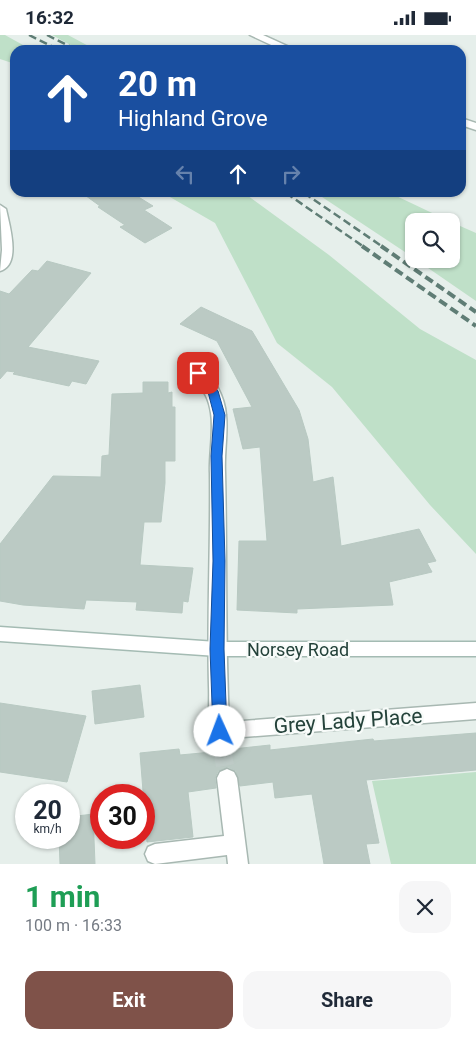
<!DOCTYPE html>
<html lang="en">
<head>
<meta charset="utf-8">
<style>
  :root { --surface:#fff; --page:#f6f6f7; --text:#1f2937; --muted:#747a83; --accent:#7f5249 }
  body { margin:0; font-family:Roboto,sans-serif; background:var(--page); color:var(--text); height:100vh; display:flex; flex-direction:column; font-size:19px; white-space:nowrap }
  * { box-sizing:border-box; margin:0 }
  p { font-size:16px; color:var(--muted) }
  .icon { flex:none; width:28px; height:28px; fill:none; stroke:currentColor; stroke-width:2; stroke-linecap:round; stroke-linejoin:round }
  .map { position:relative; height:829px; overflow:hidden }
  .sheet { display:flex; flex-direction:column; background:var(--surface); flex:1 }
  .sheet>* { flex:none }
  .hud { position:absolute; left:10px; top:10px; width:456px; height:152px; border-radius:15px; box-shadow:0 1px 4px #0004; background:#1a4fa0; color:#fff; overflow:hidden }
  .fabs { position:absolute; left:405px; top:178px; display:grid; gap:10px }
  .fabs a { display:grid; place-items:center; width:55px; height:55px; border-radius:10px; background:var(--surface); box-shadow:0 1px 4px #0004; font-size:25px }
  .speed { position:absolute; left:15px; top:749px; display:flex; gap:10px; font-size:25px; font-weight:700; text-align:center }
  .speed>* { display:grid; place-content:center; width:65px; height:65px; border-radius:50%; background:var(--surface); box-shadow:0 1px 4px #0004; line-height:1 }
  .speed small { font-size:12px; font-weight:400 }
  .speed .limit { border:8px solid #d22; background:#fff; color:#111 }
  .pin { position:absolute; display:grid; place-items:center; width:42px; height:42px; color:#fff; margin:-21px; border-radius:10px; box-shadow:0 2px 8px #0006 }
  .me { position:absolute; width:55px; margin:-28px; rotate:358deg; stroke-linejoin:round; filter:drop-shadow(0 0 4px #0008) }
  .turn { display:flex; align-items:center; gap:18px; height:105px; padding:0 25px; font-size:22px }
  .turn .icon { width:65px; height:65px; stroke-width:2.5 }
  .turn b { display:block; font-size:35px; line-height:42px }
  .lanes { display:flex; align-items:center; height:48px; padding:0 25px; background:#0003; justify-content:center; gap:25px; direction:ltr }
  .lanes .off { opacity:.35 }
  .round { display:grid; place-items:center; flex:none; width:52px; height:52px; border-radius:15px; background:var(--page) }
  .head { display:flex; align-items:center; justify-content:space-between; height:85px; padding:0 25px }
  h1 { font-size:30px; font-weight:700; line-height:38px; color:#1e9e55 }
  .action { display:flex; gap:10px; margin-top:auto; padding:10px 25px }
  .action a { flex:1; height:58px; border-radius:15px; background:var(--accent); color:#fff; font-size:20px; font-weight:700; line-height:58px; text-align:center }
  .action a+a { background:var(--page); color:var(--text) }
  .status { display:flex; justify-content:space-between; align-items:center; height:35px; padding:0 25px; background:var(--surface); direction:ltr }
  .status svg { height:14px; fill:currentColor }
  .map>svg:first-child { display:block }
  .green { fill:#bfe0c8 }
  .building { fill:#bbcac4; stroke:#b8c9c2 }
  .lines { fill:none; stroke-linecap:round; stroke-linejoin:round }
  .street-tunnel { stroke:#bfccc8; stroke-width:18; stroke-dasharray:18 9; stroke-linecap:butt }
  .street-casing { stroke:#a8b8b2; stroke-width:3 }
  .secondary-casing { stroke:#a4bbb3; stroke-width:3 }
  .street { fill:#fff; fill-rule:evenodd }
  .secondary { fill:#fff; fill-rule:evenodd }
  .rail-far1 { stroke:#5f7d75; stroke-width:2.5; stroke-dasharray:8 4; stroke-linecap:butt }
  .rail { stroke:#5f7d75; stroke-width:4; stroke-dasharray:9 4.5; stroke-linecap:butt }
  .route { fill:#1a73e8; stroke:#114b97 }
  .labels { text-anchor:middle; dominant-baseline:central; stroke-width:4.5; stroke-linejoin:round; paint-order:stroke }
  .street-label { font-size:18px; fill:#24423a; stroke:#f7fbf9 }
  .near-street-label { font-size:21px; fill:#24423a; stroke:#f7fbf9 }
</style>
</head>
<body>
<div class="status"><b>16:32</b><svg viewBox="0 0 49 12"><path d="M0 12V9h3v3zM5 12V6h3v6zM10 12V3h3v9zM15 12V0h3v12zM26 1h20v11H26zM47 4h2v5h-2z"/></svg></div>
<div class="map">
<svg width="476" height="829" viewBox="0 0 476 829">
  <rect width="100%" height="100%" fill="#e6efeb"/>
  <path class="green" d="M0,0H5L32,15H15V29L0,24Z
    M52,0H68L96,15H80Z
    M163,158H244L329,220L420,294L476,325V519L430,470L332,352L277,308L215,188Z
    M316,158H390L449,186H414V223Z
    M451,187L476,198V266L415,224H451Z
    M476,737V829H391L372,746Z"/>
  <path class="building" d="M82,158H132L153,171L144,175L172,193L145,208L120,192L125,190L98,172L100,171Z
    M47,226L91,238L28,312L99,326L86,349L72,346L69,351L13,339L15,337L7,336L0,344V256L9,259L32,235L38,236Z
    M201,272L252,296L299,375L308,404L313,447L333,442L341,511L419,494L436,526L427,528L432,537L389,547L393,570L297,574V578L237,575L239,506H267L260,412L243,414L233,374L252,372L217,306L180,289Z
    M143,347H168V358L172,357V372H175V426H165V448L161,487H144L140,530L193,533L188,567L183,566L182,578L136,575L137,567L86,565L84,574L23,570L0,566V509L53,441L101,442L102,421L109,420L112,359L143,358Z
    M140,650L144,682L95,689L92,656Z
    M0,668L86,681L67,747L0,737Z
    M476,698V735L366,745L379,808L366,809L370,829H324L312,759L275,763L273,747L240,751L236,736L228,732L218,736L215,743L216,753L188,757L193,802L147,807L140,718L179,714L180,720L212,717L214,721L223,723L230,721L233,714L270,710V715L373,704L374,706Z
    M93,779L95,829H60L59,802H69V782Z"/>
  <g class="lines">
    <path class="street-tunnel" d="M222,713L227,743"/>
    <defs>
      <path id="street" d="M250,0H263L296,15H282Z
        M461,83L476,88V95L461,90Z
        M0,170L6,174C9,189 22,230 0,236L2,215Z
        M198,333C214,338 225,364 226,380C228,398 224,418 225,437C227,520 225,604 229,687L476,668V684L230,703L231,713L229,719L222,721L215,719C206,700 210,672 209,651C207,580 211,509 210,438C209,420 214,396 211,378C208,358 201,354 191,338L193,335Z
        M227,734L234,737L237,743L248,829H228L227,820L155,829L148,826L145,819L148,812L155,809L224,801L217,743L220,737Z"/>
      <path id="secondary" d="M0,592L217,607H476V621H217L0,606Z"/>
    </defs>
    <use href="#street" class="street-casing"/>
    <use href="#secondary" class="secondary-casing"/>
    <use href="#street" class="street"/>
    <use href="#secondary" class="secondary"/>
    <path class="rail-far1" d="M29,0L59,15
      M47,0L77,15
      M286,158L364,212
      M304,158L383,212"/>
    <path class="rail" d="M362,211L476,291
      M381,211L476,277"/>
  </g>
  <path class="route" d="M198,334L202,335L218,356L225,380L222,421L225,526L224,614L227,696L225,700L220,702L215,700L213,696L210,614L213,526L211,421L214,380L208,357L193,338Z"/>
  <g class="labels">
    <g class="street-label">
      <text x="298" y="614">Norsey Road</text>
    </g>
    <g class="near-street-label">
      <text transform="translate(348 686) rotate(-4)">Grey Lady Place</text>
    </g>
  </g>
</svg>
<div class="fabs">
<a><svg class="icon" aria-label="search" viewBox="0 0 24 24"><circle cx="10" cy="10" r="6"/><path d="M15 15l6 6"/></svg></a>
</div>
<div class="speed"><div>20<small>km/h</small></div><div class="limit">30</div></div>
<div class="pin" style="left:198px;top:338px;background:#d93025"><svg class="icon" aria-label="arrive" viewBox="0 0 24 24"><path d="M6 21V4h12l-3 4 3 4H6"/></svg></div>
<svg class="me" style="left:220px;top:696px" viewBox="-20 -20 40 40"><circle r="19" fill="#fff"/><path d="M0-13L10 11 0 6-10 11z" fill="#1a73e8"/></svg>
<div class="hud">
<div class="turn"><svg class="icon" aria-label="ahead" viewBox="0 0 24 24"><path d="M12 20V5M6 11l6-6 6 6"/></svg><div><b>20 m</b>Highland Grove</div></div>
<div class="lanes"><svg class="icon off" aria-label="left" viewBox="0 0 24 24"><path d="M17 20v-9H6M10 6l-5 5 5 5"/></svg><svg class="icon" aria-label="ahead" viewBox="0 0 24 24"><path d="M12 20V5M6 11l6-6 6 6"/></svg><svg class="icon off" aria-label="right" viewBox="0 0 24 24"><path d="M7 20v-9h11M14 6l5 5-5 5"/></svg></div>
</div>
</div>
<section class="sheet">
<div class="head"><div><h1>1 min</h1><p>100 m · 16:33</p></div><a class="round"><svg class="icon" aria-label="close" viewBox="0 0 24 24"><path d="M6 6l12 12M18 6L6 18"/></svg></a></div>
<div class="action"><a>Exit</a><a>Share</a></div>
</section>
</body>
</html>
